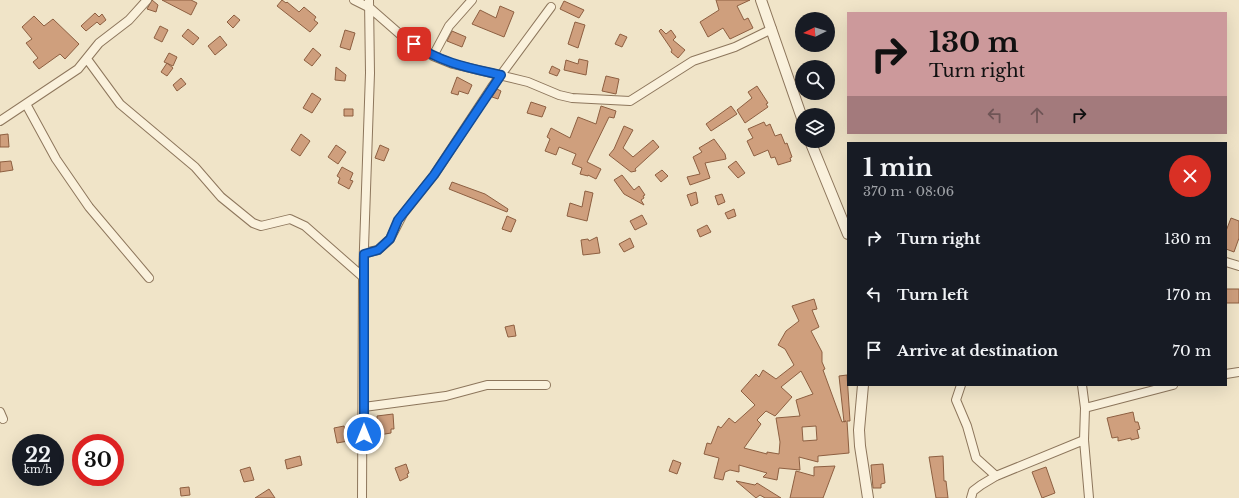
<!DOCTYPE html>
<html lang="en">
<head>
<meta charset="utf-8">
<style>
  :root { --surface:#171b24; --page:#242831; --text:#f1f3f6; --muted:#9ea1a6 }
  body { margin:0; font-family:"Libre Baskerville",serif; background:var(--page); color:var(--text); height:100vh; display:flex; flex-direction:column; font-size:15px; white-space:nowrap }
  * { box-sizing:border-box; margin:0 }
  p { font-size:13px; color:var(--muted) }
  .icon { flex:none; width:22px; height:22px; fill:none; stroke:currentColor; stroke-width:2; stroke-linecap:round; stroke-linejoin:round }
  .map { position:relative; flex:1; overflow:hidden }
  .side { position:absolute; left:847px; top:142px; width:380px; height:244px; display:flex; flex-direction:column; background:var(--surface); border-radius:0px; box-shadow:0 4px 16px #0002 }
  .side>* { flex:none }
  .banner { position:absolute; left:847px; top:12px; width:380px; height:122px; border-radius:0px; box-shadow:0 4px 16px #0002; background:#cc999b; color:#111; overflow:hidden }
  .needle { width:26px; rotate:265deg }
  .fabs { position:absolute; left:795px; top:12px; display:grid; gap:8px }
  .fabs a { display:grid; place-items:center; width:40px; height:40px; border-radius:50%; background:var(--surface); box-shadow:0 4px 16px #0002; font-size:20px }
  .speed { position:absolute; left:12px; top:434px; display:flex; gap:8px; font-size:20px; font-weight:700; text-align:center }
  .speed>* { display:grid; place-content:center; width:52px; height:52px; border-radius:50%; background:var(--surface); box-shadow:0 4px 16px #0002; line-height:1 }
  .speed small { font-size:10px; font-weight:400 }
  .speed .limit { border:6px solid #d22; background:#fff; color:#111 }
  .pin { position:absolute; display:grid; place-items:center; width:34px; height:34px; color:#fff; margin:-17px; border-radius:8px; box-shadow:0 2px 6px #0006 }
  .me { position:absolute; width:44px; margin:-22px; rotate:0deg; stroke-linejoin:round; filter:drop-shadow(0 0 3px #0008) }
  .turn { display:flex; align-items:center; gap:14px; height:84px; padding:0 16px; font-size:18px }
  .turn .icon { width:52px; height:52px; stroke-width:2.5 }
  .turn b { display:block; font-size:28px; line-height:34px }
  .lanes { display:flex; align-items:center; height:38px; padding:0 16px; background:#0003; justify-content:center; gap:20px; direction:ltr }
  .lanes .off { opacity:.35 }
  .round { display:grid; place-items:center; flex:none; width:42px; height:42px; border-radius:21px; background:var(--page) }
  .overview { display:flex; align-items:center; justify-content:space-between; height:68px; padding:0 16px }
  h1 { font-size:24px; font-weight:700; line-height:30px }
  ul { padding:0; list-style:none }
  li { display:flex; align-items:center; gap:12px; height:56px; padding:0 16px }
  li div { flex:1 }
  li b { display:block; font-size:15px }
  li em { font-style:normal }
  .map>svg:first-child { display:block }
  .building { fill:#cf9f7d; stroke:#8d5f41; fill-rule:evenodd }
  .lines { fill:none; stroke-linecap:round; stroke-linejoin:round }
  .minor-casing { stroke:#8d765c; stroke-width:10 }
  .tertiary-casing { stroke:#8d765c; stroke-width:12 }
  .minor { stroke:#faf1dc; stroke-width:8 }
  .tertiary { stroke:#faf1dc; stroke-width:10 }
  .route-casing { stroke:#114b97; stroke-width:10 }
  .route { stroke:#1a73e8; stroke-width:7 }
</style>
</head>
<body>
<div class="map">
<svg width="1239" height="498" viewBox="0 0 1239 498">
  <rect width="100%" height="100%" fill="#f0e4c8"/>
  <path class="building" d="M152,0L158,5L156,12L147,9Z
    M162,0H191L197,3L191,15Z
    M282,0L286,3L287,2L299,12L304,7L316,17L314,20L318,23L310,32L277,6Z
    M716,0H750L737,6L744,20L748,18L753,28L730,39L723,28L708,37L700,22L719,10Z
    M564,1L584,10L579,18L560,9Z
    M500,6L514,12L504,37L472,24L480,10L496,18Z
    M95,13L99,17L102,14L106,20L100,25L97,22L86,31L81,26Z
    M234,15L240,20L233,28L227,22Z
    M34,16L44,26L53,19L79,44L65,59L60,54L39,69L33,62L38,58L26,43L32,39L22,27Z
    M575,22L585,25L578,48L568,44Z
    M160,26L168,30L162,42L154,38Z
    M188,29L199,38L193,45L182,36Z
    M661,29L666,34L671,30L676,37L673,40L685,50L678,58L671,52L672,50L659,31Z
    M345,30L355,33L350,50L340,47Z
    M452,31L466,37L462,47L447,41Z
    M620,34L627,37L622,47L615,44Z
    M220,36L227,45L215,55L208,46Z
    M313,48L321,55L312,66L304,60Z
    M169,53L177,57L173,66L164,62Z
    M579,59L588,61L586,75L564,70L566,60L578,64Z
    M167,63L173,68L167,76L161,72Z
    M552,66L560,70L557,76L549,73Z
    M336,67L346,75L345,81L335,80Z
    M606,76L619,79L616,94L602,91Z
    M457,77L472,85L468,94L459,91L458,95L451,93Z
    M181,78L186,84L177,91L173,85Z
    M757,86L768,103L766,104L768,107L745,123L737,110L752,98L748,92Z
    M497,89L501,91L498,99L492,97Z
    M312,93L321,99L312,113L303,108Z
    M531,102L546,107L542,117L527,113Z
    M601,106L616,111L614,118L609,117L587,162L601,169L596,179L588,175V176L580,174L582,168L572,164L576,154L559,147L556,155L545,151L550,139L547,137L551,128L570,138L578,117L596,124Z
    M731,106L737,114L711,131L706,124Z
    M344,109H353V116H344Z
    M764,122L766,126L770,124L775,136L781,134L785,144L787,143L792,157L790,158L791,161L778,165L775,157L771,158L768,150L754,156L747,141L753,138L748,129Z
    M624,126L633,130L623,148L633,157L653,140L659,147L635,169L636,171L631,172L609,155L614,149Z
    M8,134L9,147H0V135Z
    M301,134L310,141L300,156L291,150Z
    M714,139L725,154L726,159L705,163L710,178L690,185L687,177L700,174L693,157L702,152L699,148Z
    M336,145L346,152L338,164L328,157Z
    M380,145L389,149L384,161L375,158Z
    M11,161L13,170L0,172V162Z
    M736,161L745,173L738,178L728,167Z
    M342,167L353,173L350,180L353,181L349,189L338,183L340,178L337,176Z
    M662,170L668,176L661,182L655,175Z
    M622,175L634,190L639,186L645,195L643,196L644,198L641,200L644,205L624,194L614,180Z
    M452,182L485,194L508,209L507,212L449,189Z
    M585,191L593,193L587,221L567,216L570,203L582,207Z
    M696,192L698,203L691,206L687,195Z
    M722,194L725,202L718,205L715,196Z
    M734,209L736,216L728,219L725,213Z
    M642,215L647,224L635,230L630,221Z
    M507,216L516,220L511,232L502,229Z
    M1231,218L1239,221V238L1234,252L1226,249V231Z
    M707,225L711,232L700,237L697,230Z
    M597,237L600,253L583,255L581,240L588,239L589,241Z
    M630,238L634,247L624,252L619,244Z
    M1226,289H1239V303H1226Z
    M814,299L817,309L812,310L819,327L811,331L822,352V362L825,369L823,370L842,422L846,421L844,422L839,376L847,375L850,421H847L849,453L818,456V462L799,457L800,470L779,468L777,480L763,477L767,473L739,465V472L730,470L725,472L723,480L714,478L719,458L704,454L707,443L711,444L718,426L721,428L729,418L735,423L755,405L741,391L756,374L759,377L763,370L776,379L794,365L785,349L778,345L786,331L799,321L792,306ZM801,371L813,394L796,400L800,416L776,418L780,442L779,454L767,452V454L744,448L761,424L757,420L766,411L775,416L776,415L792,397L781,387ZM816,426L817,440L803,441L802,427Z
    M514,325L516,336L508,337L505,327Z
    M1133,412L1135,422H1138L1140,429L1137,430L1139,438L1131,440V438L1118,441V437L1112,438L1107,418Z
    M393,414L394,429H391V433L379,435L377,416Z
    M344,426L348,441L337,443L334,428Z
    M300,456L302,465L287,469L285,460Z
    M943,456L944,481H946L948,498H936L929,457Z
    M673,460L681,463L677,474L669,471Z
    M406,464L409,473L407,474L408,477L400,481L395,468Z
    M883,464L885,483L881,484V488H873L871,465Z
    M835,466L823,498H790L796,471L814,476V467Z
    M250,467L254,480L244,482L240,470Z
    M1046,467L1055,493L1042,498L1032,472Z
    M736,481L755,485L757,483L781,498H765L760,495L756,498Z
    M189,487L190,495L181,496L180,488Z
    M269,489L275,498H255Z"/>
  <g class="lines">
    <defs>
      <path id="minor" d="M354,0L370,8L402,36L433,56L453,64L528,82L559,95L572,98L630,101L693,61L735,47L772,29
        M433,56L449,26L472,0
        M87,59L120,104L195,167L221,197L253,223L261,226L290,219L305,226L363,277
        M26,104L56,159L89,207L149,278
        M0,121L78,69L99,43L129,20L147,0
        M364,253L378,250L390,239L403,214L434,175L492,87L551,7
        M1226,262L1239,266
        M1226,374L1239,372
        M961,385L956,400L967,426L976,458L996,476
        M1082,385L1085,408L1084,440L1089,498
        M364,407L446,396L487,385H546
        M1085,408L1173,385
        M0,412L3,419
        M362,498L363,277L370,73L369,0
        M971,498L973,491L981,485L996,476L1084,440"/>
      <path id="tertiary" d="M761,0L802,118
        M810,141L848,234
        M863,385L859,430L860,446L868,498"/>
    </defs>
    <use href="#minor" class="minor-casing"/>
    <use href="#tertiary" class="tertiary-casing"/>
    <use href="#minor" class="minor"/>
    <use href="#tertiary" class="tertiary"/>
  </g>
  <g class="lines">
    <defs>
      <path id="route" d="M364,434V254L378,250L390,239L398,220L434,175L501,75C470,68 441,63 414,44"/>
    </defs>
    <use href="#route" class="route-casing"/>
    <use href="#route" class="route"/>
  </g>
</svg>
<div class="fabs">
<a><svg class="needle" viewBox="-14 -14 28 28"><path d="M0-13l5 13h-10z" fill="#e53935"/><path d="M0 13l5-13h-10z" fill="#9ea1a6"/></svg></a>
<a><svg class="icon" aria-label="search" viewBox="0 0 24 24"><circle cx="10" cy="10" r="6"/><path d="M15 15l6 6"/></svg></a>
<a><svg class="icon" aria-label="layers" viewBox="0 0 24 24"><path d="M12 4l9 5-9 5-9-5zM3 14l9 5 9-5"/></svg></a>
</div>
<div class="speed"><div>22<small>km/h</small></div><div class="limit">30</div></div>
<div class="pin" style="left:414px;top:44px;background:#d93025"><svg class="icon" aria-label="arrive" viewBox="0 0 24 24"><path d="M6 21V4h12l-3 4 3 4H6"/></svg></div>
<svg class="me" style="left:364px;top:434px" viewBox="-20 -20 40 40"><circle r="17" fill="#1a73e8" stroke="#fff" stroke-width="3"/><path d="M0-11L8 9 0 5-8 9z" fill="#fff"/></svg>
<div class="banner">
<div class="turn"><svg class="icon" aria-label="right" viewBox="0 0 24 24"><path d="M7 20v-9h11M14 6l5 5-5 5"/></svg><div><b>130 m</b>Turn right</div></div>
<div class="lanes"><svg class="icon off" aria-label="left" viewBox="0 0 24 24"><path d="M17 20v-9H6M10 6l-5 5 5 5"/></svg><svg class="icon off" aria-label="ahead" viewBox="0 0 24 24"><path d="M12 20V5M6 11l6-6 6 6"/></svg><svg class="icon" aria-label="right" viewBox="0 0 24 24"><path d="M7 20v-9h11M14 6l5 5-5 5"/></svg></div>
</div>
<section class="side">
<div class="overview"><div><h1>1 min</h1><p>370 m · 08:06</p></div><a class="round" style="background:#d93025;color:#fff"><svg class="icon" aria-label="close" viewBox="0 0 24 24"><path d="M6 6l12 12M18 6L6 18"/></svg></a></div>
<ul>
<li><svg class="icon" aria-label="right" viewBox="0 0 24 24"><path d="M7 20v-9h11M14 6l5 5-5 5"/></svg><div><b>Turn right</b></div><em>130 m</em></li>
<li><svg class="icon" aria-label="left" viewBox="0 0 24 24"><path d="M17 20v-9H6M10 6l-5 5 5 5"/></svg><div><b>Turn left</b></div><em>170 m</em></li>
<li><svg class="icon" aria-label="arrive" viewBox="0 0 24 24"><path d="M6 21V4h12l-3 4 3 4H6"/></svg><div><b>Arrive at destination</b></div><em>70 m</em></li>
</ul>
</section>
</div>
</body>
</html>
